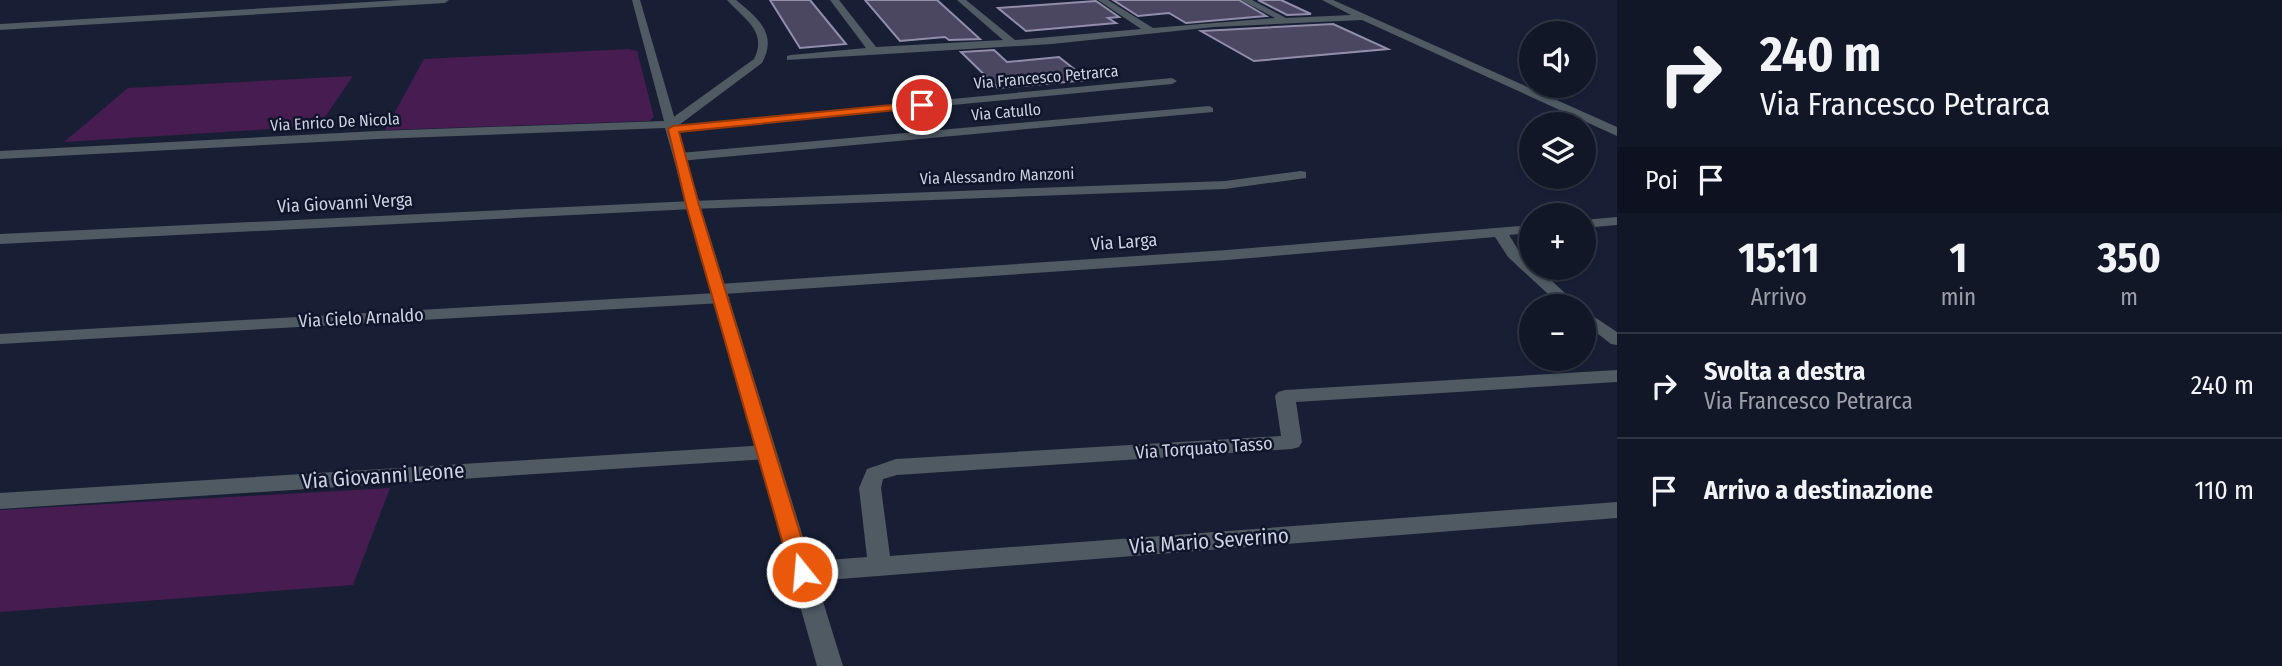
<!DOCTYPE html>
<html lang="it">
<head>
<meta charset="utf-8">
<style>
  :root { --surface:#121728; --page:#1b2030; --text:#f1f3f6; --muted:#9c9fa8; --line:#313645 }
  body { margin:0; font-family:"Fira Sans Condensed",sans-serif; background:var(--page); color:var(--text); height:100vh; display:flex; flex-direction:column; font-size:26px; white-space:nowrap }
  * { box-sizing:border-box; margin:0 }
  p { font-size:23px; color:var(--muted) }
  .icon { flex:none; width:38px; height:38px; fill:none; stroke:currentColor; stroke-width:2; stroke-linecap:round; stroke-linejoin:round }
  .map { position:relative; flex:1; overflow:hidden }
  .sheet { display:flex; flex-direction:column; background:var(--surface); width:665px }
  .sheet>* { flex:none }
  .hud { background:#121728; color:var(--text); overflow:hidden }
  .controls { position:absolute; left:1519px; top:21px; display:grid; gap:14px }
  .controls a { display:grid; place-items:center; width:77px; height:77px; border-radius:50%; background:var(--surface); box-shadow:0 2px 5px #0004,0 0 0 2px var(--line); font-size:35px }
  .pin { position:absolute; display:grid; place-items:center; width:60px; height:60px; color:#fff; margin:-30px; border:4px solid #fff; border-radius:50%; box-shadow:0 2px 7px #0007 }
  .me { position:absolute; width:77px; margin:-38px; rotate:343deg; stroke-linejoin:round; filter:drop-shadow(0 0 5px #0008) }
  .turn { display:flex; align-items:center; gap:24px; height:147px; padding:0 28px; font-size:32px }
  .turn .icon { width:91px; height:91px; stroke-width:2.5 }
  .turn b { display:block; font-size:49px; line-height:60px }
  .then { display:flex; align-items:center; height:66px; padding:0 28px; background:#0003; gap:14px; font-size:26px }
  .eta { display:flex; justify-content:space-evenly; align-items:center; height:119px; text-align:center }
  .eta b { font-size:42px; font-weight:700; line-height:49px }
  ul { padding:0; list-style:none }
  li { display:flex; align-items:center; gap:21px; height:105px; padding:0 28px; border-top:2px solid var(--line) }
  li div { flex:1 }
  li b { display:block; font-size:26px }
  li em { font-style:normal }
  main { display:flex; flex:1; min-height:0 }
  .map>svg:first-child { display:block }
  .green { fill:#461c51 }
  .building { fill:#4c4761; stroke:#928daa; stroke-width:2 }
  .lines { fill:none; stroke-linecap:round; stroke-linejoin:round }
  .minor { fill:#4f5a63; fill-rule:evenodd }
  .tertiary { fill:#4f5a63; fill-rule:evenodd }
  .route { fill:#ea580c; stroke:#983908; stroke-width:2 }
  .labels { text-anchor:middle; dominant-baseline:central; stroke-width:5; stroke-linejoin:round; paint-order:stroke }
  .far-street-label { font-size:16px; fill:#ccd2e1; stroke:#0f162b }
  .street-label { font-size:18px; fill:#ccd2e1; stroke:#0f162b }
  .near-street-label { font-size:21px; fill:#ccd2e1; stroke:#0f162b }
</style>
</head>
<body>
<main>
<div class="map">
<svg width="1617" height="666" viewBox="0 0 1617 666">
  <rect width="100%" height="100%" fill="#181f35"/>
  <path class="green" d="M628,49L637,51L654,117L649,121L385,130L424,59Z
    M353,76L319,126L64,142L128,88Z
    M390,488L353,585L0,612V510Z"/>
  <path class="building" d="M770,0H810L846,44L800,48Z
    M865,0H937L980,39L949,40L945,37L900,41Z
    M1113,0H1239L1266,16L1186,23L1169,13L1138,16Z
    M1258,0H1281L1311,14L1287,15Z
    M1096,1L1119,17L1108,18L1116,23L1026,31L998,8Z
    M1333,24L1388,49L1254,61L1201,31Z
    M994,50L1007,62L1059,57L1088,80L998,88L961,52Z"/>
  <g class="lines">
    <path class="minor" d="M401,0H449L445,3L0,30V24Z
      M727,0H736C758,18 778,34 762,63L679,125L1172,78L1177,81L1172,84L669,132L668,121L754,59C768,31 744,19 727,0Z
      M830,0H839L876,47L1003,40L957,0H966L1015,40L1141,29L1098,0H1108L1153,28L1275,18L1241,0H1252L1286,18L1351,15L1322,0H1333L1617,127V136L1362,20L1214,27L1052,44L787,60V56L791,55L866,48Z
      M1209,106L1213,108V112L680,161L674,157L680,153Z
      M1301,171L1306,172V178L1225,189L693,209L0,244V234L693,201L1225,181Z
      M1617,217V225L1584,228V220Z
      M1531,225V233L1509,235L1519,251L1531,262V268H1538L1579,306H1561L1508,257L1495,237L1227,260L724,294L730,298L722,303L0,344V334L717,293L711,289L719,284L1227,250Z
      M1584,310L1617,332V345L1611,344L1584,323Z
      M1617,370V382L1296,402L1302,442L1299,447L1292,449L897,475L883,479L881,488L890,556L1617,502V518L802,582L794,579L790,572L794,565L802,562L867,557L859,488L867,469L896,459L1281,436L1275,396L1278,392L1285,390Z
      M766,445L773,447L776,452L773,457L766,459L0,509V493Z"/>
    <path class="tertiary" d="M632,0H640L700,205L843,666H817L665,128L377,139L0,159V151L377,131L664,121Z"/>
  </g>
  <path class="route" d="M922,102L928,105L926,107L679,132L699,205L812,572L809,578L802,580L794,578L791,572L686,205L668,129L673,126Z"/>
  <g class="labels">
    <g class="far-street-label">
      <text transform="translate(1046 77) rotate(-5)">Via Francesco Petrarca</text>
      <text transform="translate(1006 112) rotate(-5)">Via Catullo</text>
      <text transform="translate(335 122) rotate(-3)">Via Enrico De Nicola</text>
      <text transform="translate(997 176) rotate(-2)">Via Alessandro Manzoni</text>
    </g>
    <g class="street-label">
      <text transform="translate(345 203) rotate(-3)">Via Giovanni Verga</text>
      <text transform="translate(1124 242) rotate(-4)">Via Larga</text>
      <text transform="translate(361 318) rotate(-3)">Via Cielo Arnaldo</text>
      <text transform="translate(1204 448) rotate(-4)">Via Torquato Tasso</text>
    </g>
    <g class="near-street-label">
      <text transform="translate(383 476) rotate(-4)">Via Giovanni Leone</text>
      <text transform="translate(1209 541) rotate(-4)">Via Mario Severino</text>
    </g>
  </g>
</svg>
<div class="controls">
<a><svg class="icon" aria-label="sound" viewBox="0 0 24 24"><path d="M4 9h4l5-4v14l-5-4H4zM17 9q2 3 0 6"/></svg></a>
<a><svg class="icon" aria-label="layers" viewBox="0 0 24 24"><path d="M12 4l9 5-9 5-9-5zM3 14l9 5 9-5"/></svg></a>
<a>+</a>
<a>−</a>
</div>
<div class="pin" style="left:922px;top:105px;background:#d93025"><svg class="icon" aria-label="arrive" viewBox="0 0 24 24"><path d="M6 21V4h12l-3 4 3 4H6"/></svg></div>
<svg class="me" style="left:802px;top:572px" viewBox="-20 -20 40 40"><circle r="17" fill="#ea580c" stroke="#fff" stroke-width="3"/><path d="M0-11L8 9 0 5-8 9z" fill="#fff"/></svg>
</div>
<section class="sheet">
<div class="hud">
<div class="turn"><svg class="icon" aria-label="right" viewBox="0 0 24 24"><path d="M7 20v-9h11M14 6l5 5-5 5"/></svg><div><b>240 m</b>Via Francesco Petrarca</div></div>
<div class="then">Poi<svg class="icon" aria-label="arrive" viewBox="0 0 24 24"><path d="M6 21V4h12l-3 4 3 4H6"/></svg></div>
</div>
<div class="eta">
<div><b>15:11</b><p>Arrivo</p></div>
<div><b>1</b><p>min</p></div>
<div><b>350</b><p>m</p></div>
</div>
<ul>
<li><svg class="icon" aria-label="right" viewBox="0 0 24 24"><path d="M7 20v-9h11M14 6l5 5-5 5"/></svg><div><b>Svolta a destra</b><p>Via Francesco Petrarca</p></div><em>240 m</em></li>
<li><svg class="icon" aria-label="arrive" viewBox="0 0 24 24"><path d="M6 21V4h12l-3 4 3 4H6"/></svg><div><b>Arrivo a destinazione</b></div><em>110 m</em></li>
</ul>
</section>
</main>
</body>
</html>
